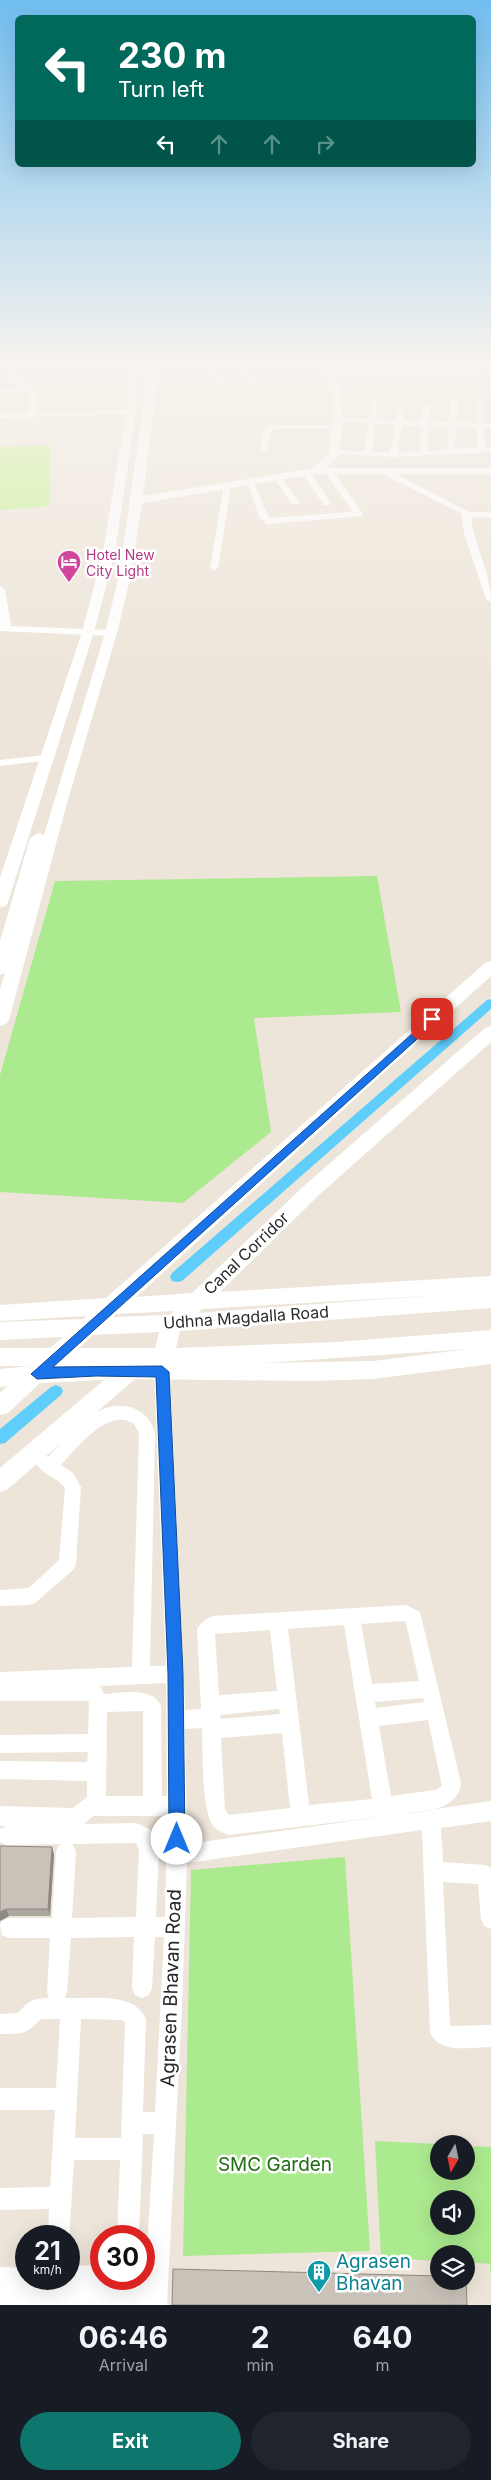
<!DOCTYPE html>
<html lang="en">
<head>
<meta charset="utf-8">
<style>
  :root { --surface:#171b24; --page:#20242c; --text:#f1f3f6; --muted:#9ea1a6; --accent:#0f766e }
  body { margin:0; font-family:Inter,sans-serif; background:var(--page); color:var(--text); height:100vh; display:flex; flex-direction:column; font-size:19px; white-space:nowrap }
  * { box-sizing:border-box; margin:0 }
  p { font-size:16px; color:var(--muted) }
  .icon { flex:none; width:28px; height:28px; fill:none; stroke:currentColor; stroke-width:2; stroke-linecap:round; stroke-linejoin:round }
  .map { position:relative; height:2305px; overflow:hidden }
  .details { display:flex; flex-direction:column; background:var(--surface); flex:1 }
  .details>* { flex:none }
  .hud { position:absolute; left:15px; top:15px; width:461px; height:152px; border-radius:8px; box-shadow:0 5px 20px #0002; background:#00695c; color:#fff; overflow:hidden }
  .needle { width:32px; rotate:189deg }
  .buttons { position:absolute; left:430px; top:2135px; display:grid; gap:10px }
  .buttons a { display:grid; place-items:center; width:45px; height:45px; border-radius:50%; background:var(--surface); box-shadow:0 5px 20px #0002; font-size:25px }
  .speed { position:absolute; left:15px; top:2225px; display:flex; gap:10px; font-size:25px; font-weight:700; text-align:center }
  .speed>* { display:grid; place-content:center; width:65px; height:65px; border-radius:50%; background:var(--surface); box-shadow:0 5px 20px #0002; line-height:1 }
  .speed small { font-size:12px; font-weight:400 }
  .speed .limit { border:8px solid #d22; background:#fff; color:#111 }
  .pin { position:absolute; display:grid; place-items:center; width:42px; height:42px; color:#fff; margin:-21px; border-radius:10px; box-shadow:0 2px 8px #0006 }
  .me { position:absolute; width:55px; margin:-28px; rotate:0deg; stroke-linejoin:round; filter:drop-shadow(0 0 4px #0008) }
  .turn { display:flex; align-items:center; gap:18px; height:105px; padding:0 20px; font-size:22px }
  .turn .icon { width:65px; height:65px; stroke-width:2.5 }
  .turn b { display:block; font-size:35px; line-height:42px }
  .lanes { display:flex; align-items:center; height:48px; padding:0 20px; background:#0003; justify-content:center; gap:25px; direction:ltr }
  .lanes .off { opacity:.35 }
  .eta { display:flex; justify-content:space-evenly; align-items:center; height:85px; text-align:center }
  .eta b { font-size:30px; font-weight:700; line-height:35px }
  .button { display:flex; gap:10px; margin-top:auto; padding:10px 20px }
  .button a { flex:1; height:58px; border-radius:30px; background:var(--accent); color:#fff; font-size:20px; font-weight:700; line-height:58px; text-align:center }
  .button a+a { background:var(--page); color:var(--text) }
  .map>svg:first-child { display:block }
  .green { fill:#acea8f; fill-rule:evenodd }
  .pitch { fill:#c3f389 }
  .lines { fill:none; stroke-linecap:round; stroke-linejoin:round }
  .canal { fill:#60cefb; fill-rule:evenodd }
  .street { fill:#fff; fill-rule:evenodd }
  .secondary { fill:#fff; fill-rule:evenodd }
  .wall { fill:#aca79f }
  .shaded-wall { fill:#8c8882 }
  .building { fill:#c8c2b9; stroke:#8c8882 }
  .route { fill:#1a73e8; stroke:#114b97 }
  .labels { text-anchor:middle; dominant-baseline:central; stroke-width:5; stroke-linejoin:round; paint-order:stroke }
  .far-hotel-label { font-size:14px; fill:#b23c85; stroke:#fff; text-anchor:start }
  .street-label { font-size:16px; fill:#292929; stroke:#fff }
  .near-street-label { font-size:19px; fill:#292929; stroke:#fff }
  .near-park-label { font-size:19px; fill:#226d12; stroke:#fff }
  .near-culture-label { font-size:19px; fill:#0d838f; stroke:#fff; text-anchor:start }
</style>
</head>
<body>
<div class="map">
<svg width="491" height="2305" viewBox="0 0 491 2305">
  <rect width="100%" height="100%" fill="#ede5d9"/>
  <path class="green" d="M377,876L401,1012L254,1018L271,1132L183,1203L0,1192V1075L55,881Z
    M345,1857L370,2251L183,2256L191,1870Z
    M375,2141L439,2144V2171H466V2146L491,2147V2281L490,2264L466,2262V2254H439V2261L381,2258ZM439,2199H466V2226H439Z"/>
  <path class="pitch" d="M51,445L50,506L0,510V447Z"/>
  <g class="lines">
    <path class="canal" d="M491,999V1009L182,1281L177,1282L172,1281L170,1277L172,1273L487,1000Z
      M56,1385L61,1387L63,1391L61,1395L5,1443L0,1444V1429L51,1387Z"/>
    <path class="street" d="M20,360H42L17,364L19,380L37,388V413L131,410L135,412L131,414L0,418V414L29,413V392L0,393V389L26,388L12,383L11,368H0V364H4V361Z
      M204,360H210L212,365L237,362L236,360H242L258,383L251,385L240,366L215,369L223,385L216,387Z
      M332,368L391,372L491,368V372L391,376L329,372L328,370Z
      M454,396L458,398L457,422L477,423L476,399L480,397L484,399V423L491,424V428H484L485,448H491V452L394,457L334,454L330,452L334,450L364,451L368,423L339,422L335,420L339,418L368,419L371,401L378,403L376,419L395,420L397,408L401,406L405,408L403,420L421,421L422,405L426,403L430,405L429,421L449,422L450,398ZM375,424L395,425L390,452H372ZM402,425L421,426L420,451L398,452ZM429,426L449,427L447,450L428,451ZM456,427L477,428V448L455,449Z
      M269,425H338L342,427L338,429H274L271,432L267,450L260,452L263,431Z
      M325,469H331L363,514L362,516L267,524L259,517L247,480L254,482L269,518L353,512L324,471Z
      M380,469H386L469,512H491V518L471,517C474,546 491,572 491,602L486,599L464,533L461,513L380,473Z
      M302,470H308L331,503L330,505H324L301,472Z
      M274,475H280L299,502L298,504H292L273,477Z
      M224,484L231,486L218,568L214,571L210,568Z
      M0,586L5,589L11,626L111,630L116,633L111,636L0,631Z
      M46,755L50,756V760L0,766V760Z
      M162,1365L167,1367L170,1372L185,1710L201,1709L197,1630C201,1622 205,1619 213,1616L406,1605L420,1612L461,1783C458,1813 419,1811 395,1815L491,1801V1821L441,1828L443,1862L485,1865L491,1868V1929L484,1926L481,1919L478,1884L443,1882L450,2026L491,2025V2047C470,2047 439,2055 430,2032L422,1830L187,1863L182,2005L167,2305H0V2267L26,2268V2279H37L36,2284L60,2283L58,2279H69V2266L101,2265V2279H112L111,2282L145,2281L154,2134H143L139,2236H117L120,2160H74L69,2240V2236H48L49,2209L0,2210V2188L50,2187L55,2110H0V2088H56L60,2019H41C26,2035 21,2034 0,2034V2014L18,2013C28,2001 33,1998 49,1998L47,1992L50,1938H9L2,1935L0,1925L2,1921L9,1918H52L56,1852L59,1845L62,1844L7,1845L0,1842V1829L6,1826H0V1806L73,1808L87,1797V1781L0,1779V1761L87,1762L88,1752L0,1753V1735L88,1734L89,1703L88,1701H0V1672L132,1667L139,1433L134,1424C108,1406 76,1449 61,1465L73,1473L81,1487L76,1564L73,1570L35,1603L29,1605L0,1606V1590L29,1588L59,1560L65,1488C57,1477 41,1474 35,1462L37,1457L43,1455L48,1457C70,1434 98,1396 133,1408C146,1413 151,1421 155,1433L150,1666H166L154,1372L157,1367ZM404,1621L406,1623L419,1681L372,1684L361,1624ZM344,1625L372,1799L309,1805L288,1629ZM270,1630L277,1691L219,1695L215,1634ZM166,1683L167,1796H162L161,1706C153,1686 122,1693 104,1694L100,1686ZM423,1698L424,1702L376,1708L375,1702ZM279,1709L280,1714L221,1719L220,1715ZM143,1711V1796H106L107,1712ZM428,1720L442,1786L435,1790L391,1796L379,1726ZM202,1728C203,1750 201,1812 214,1827C218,1831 224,1833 228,1835L380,1817L187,1844L185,1729ZM282,1733L290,1808L229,1815L225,1810L221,1738ZM93,1816H167L165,1917H156L159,1849L152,1830L136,1823L84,1824ZM136,1843L139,1849L136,1917L72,1918L76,1852L73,1845L70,1844ZM134,1937L132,1988L135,1995L142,1998L149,1995L152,1988L155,1937H164L155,2112H143L146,2019C135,1991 90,1999 65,1998L67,1992L71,1938ZM81,2019L122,2020L125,2022L121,2138H75Z"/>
    <path class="secondary" d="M131,360H141L136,412L115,552L94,632L8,902L6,906L0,907V878L82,632L103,552L126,412Z
      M150,360H160L143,496L313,468L329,454L333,396L321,360H331C347,395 343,418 339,455L326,468H491V474H316L142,503L131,575L117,633L67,803L9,1020L6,1024L0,1026V989L5,973L0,975V941L30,838L38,833L44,835L105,633L119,575Z
      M491,961V976L136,1297L192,1293L306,1184L485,1028L491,1026V1042L320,1194L220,1292L491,1276V1308L180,1331L176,1348L336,1342L491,1330V1364L373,1379L311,1381L135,1379L8,1489L0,1492V1468L104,1380L40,1383L8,1413L0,1415V1393L7,1386L0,1387V1369L30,1366H0V1348H50L63,1337L0,1340V1322L84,1319L86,1316L0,1321V1305L106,1298L485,963ZM425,1296L198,1313L202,1309ZM174,1311L170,1315L113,1317L116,1314ZM159,1332L155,1348H79L93,1335ZM469,1349L373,1361L263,1363Z"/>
  </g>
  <path class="wall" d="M0,1846L54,1854L50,1916H9L0,1921Z"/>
  <path class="shaded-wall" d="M52,1847L54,1854L50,1916L48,1909Z
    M6,1909L9,1916L0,1921V1912Z"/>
  <path class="building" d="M0,1846L52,1847L48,1909H6L0,1912Z
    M173,2269L439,2276V2281H466V2277L467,2305H172Z"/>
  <linearGradient id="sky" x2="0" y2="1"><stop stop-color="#71bef0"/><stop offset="0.53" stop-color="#f7f3ee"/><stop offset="1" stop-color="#f7f3ee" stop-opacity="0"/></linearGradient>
  <rect width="491" height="682" fill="url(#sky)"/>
  <path class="route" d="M432,1016L437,1019L436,1022L53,1367L162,1366L169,1372L183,1674L185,1839L183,1844L177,1847L171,1844L169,1839L168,1674L156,1377L96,1376L37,1379L31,1374Z"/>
  <defs>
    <symbol id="hotel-pin" viewBox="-11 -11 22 30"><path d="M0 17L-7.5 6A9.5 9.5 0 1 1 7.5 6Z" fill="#d1479c" stroke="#fff"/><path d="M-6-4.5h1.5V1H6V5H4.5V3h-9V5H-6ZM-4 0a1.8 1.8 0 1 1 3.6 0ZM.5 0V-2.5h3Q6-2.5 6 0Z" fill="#fff"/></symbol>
    <symbol id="building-pin" viewBox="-11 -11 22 30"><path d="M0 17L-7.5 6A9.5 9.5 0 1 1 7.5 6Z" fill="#0f9aa8" stroke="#fff"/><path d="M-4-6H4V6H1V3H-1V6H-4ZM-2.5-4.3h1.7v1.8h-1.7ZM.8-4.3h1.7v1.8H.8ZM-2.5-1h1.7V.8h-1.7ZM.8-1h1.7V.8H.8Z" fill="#fff"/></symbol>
  </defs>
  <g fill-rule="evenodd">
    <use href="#hotel-pin" x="55" y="548" width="28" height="38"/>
    <use href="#building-pin" x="305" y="2258" width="28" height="38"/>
  </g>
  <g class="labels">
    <g class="far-hotel-label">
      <text x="86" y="554">Hotel New<tspan x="86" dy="16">City Light</tspan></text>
    </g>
    <g class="street-label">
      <text transform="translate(246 1253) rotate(-44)">Canal Corridor</text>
      <text transform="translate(246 1317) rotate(-4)">Udhna Magdalla Road</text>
    </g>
    <g class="near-street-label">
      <text transform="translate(171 1988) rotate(-88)">Agrasen Bhavan Road</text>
    </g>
    <g class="near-park-label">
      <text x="275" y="2164">SMC Garden</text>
    </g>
    <g class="near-culture-label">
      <text x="336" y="2261">Agrasen<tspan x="336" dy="22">Bhavan</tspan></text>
    </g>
  </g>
</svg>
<div class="buttons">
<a><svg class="needle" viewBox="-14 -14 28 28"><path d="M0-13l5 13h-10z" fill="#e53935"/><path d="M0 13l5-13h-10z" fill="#9ea1a6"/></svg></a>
<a><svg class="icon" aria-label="sound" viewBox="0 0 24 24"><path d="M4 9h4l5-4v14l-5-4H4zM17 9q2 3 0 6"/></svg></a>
<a><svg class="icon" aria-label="layers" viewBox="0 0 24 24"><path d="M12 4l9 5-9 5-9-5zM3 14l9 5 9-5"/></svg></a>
</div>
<div class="speed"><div>21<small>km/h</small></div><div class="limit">30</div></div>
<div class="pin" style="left:432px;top:1019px;background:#d93025"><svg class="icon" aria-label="arrive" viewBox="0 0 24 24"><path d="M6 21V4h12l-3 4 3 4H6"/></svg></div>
<svg class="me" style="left:177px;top:1839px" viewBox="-20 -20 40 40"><circle r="19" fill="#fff"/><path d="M0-13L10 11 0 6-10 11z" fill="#1a73e8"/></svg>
<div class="hud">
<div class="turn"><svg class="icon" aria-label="left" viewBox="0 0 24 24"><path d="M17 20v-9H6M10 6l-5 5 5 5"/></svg><div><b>230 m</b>Turn left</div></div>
<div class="lanes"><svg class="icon" aria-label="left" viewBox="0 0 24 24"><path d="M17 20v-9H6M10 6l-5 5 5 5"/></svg><svg class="icon off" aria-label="ahead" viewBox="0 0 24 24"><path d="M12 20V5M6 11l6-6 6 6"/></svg><svg class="icon off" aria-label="ahead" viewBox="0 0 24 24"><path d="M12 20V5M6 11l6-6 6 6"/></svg><svg class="icon off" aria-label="right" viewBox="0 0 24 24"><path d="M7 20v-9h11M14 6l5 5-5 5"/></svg></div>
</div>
</div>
<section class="details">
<div class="eta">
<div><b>06:46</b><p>Arrival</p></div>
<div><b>2</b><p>min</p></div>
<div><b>640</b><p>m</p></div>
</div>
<div class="button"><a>Exit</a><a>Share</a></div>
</section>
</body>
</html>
